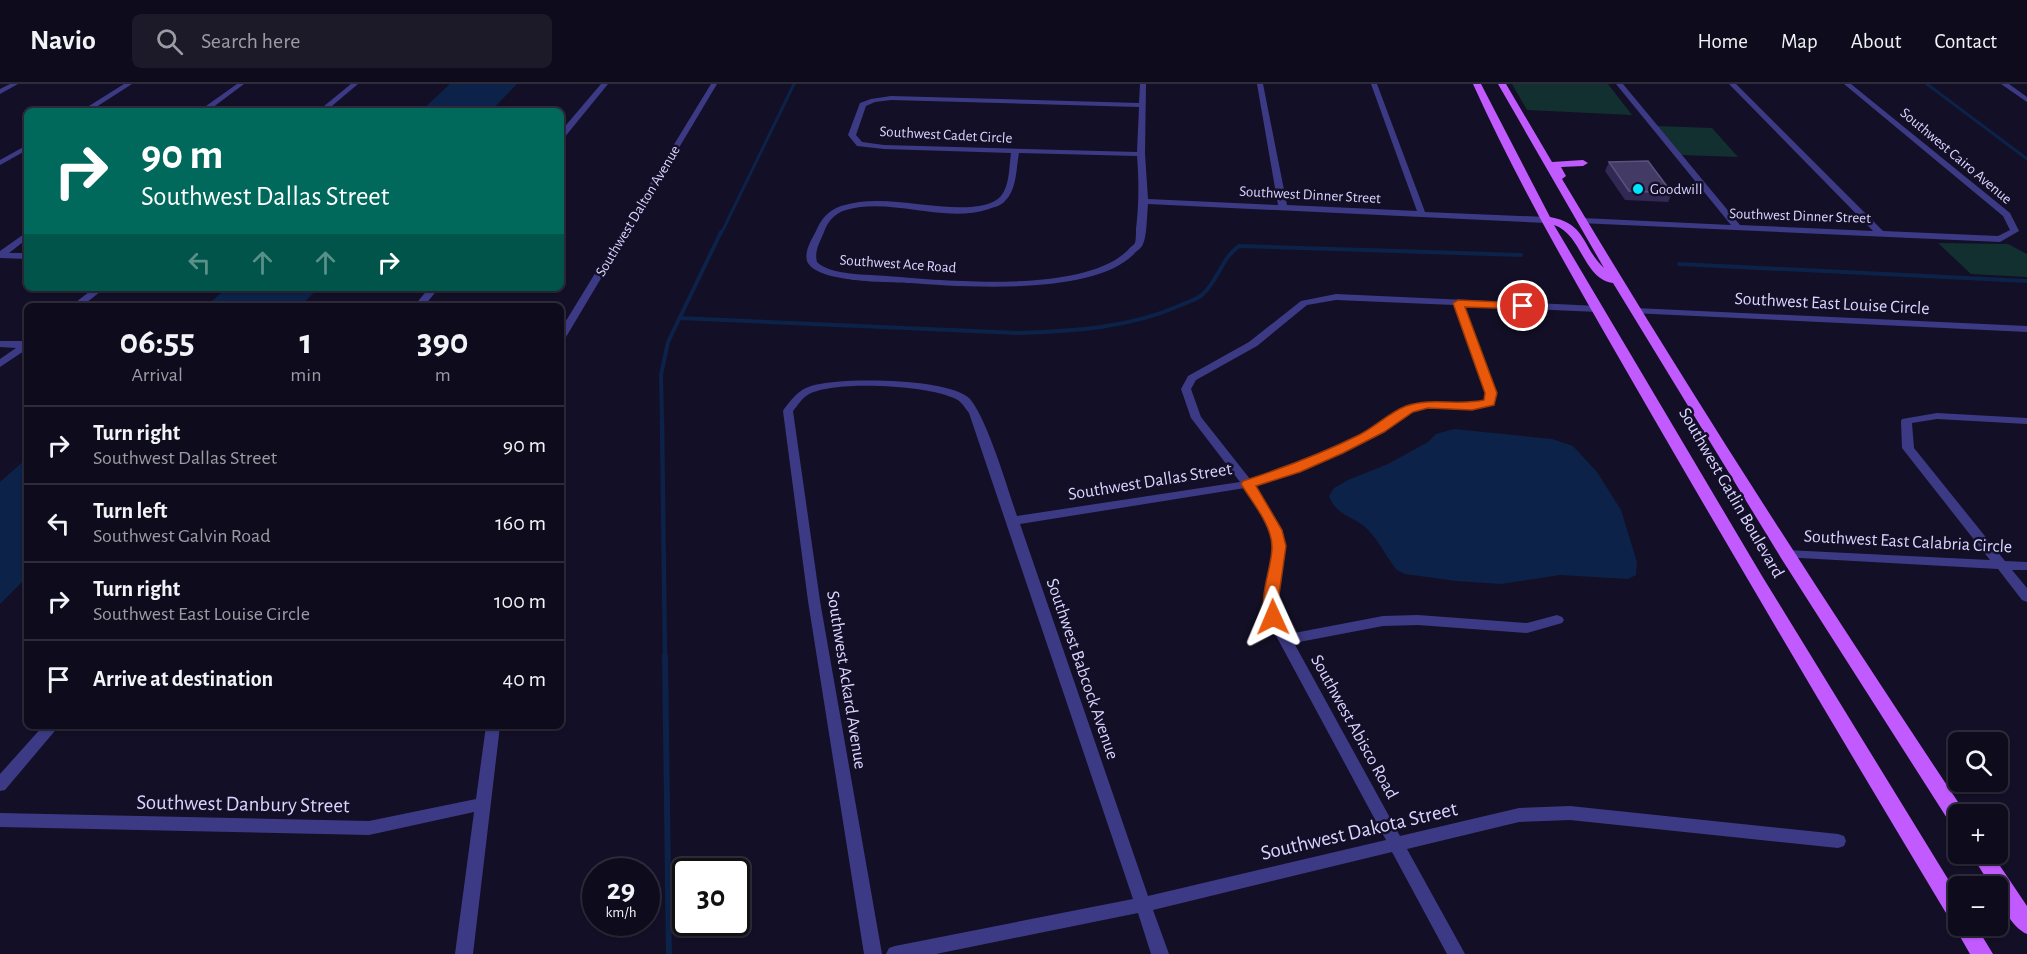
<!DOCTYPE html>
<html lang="en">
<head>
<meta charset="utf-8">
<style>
  :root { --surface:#0e0b1c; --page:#1c1929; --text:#f1f3f6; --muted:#9b9ba3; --line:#2e2b3b }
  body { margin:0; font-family:"Alegreya Sans",sans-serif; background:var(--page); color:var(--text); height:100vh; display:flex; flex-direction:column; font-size:22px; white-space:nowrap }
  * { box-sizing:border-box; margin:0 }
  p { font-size:20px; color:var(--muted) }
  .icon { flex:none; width:33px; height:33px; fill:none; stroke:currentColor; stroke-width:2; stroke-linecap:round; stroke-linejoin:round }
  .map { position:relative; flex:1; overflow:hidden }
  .sheet { position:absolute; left:24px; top:219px; width:540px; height:426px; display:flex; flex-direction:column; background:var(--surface); border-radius:9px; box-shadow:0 2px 4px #0004,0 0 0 2px var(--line) }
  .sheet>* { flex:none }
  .banner { position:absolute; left:24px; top:24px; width:540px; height:183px; border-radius:9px; box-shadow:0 2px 4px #0004,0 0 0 2px var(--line); background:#00695c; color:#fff; overflow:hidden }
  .tools { position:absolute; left:1948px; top:648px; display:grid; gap:12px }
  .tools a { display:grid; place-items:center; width:60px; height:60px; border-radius:9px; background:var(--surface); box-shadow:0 2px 4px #0004,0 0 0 2px var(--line); font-size:30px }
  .speed { position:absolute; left:582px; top:774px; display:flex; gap:12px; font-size:30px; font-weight:700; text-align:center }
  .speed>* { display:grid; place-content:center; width:78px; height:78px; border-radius:50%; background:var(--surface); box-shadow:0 2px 4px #0004,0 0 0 2px var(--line); line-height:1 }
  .speed small { font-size:15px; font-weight:400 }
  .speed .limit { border:3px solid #111; border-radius:9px; background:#fff; color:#111 }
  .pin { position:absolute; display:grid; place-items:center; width:51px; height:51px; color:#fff; margin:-26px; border:3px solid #fff; border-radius:50%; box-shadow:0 2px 6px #0007 }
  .me { position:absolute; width:66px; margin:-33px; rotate:359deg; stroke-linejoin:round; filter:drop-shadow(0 0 4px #0008) }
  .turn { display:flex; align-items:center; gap:21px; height:126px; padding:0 18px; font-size:27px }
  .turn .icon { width:78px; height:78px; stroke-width:2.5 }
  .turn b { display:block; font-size:42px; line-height:51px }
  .lanes { display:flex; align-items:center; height:57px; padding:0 18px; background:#0003; justify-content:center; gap:30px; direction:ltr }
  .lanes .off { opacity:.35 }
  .eta { display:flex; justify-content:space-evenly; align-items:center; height:102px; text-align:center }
  .eta b { font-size:36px; font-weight:600; line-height:42px }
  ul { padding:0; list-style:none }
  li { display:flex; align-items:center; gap:18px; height:78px; padding:0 18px; border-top:2px solid var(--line) }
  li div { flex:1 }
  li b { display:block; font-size:22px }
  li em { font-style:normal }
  header { display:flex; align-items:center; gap:36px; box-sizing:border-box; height:84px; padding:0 30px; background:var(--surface); border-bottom:2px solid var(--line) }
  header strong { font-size:28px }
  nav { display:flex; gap:33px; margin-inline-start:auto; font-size:21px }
  .search { width:420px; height:54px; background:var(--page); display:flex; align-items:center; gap:15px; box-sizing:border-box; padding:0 21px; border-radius:9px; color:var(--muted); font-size:22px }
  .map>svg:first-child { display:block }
  .green { fill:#12302f }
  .water { fill:#0c2248 }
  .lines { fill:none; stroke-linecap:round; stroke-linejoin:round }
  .stream-far3 { stroke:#0c2248; stroke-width:3 }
  .stream-far2 { stroke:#0c2248; stroke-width:4 }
  .stream-far1 { stroke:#0c2248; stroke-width:4.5 }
  .stream { stroke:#0c2248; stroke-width:6 }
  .minor { fill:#3d3a85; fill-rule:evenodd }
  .primary { fill:#c25bff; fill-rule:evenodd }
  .wall { fill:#312854 }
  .building { fill:#433a66; stroke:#5a527e; stroke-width:1.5 }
  .route { fill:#ea580c; stroke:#983908; stroke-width:1.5 }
  .poi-dot { fill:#00e5ff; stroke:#130f26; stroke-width:2 }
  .labels { text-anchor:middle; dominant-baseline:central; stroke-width:5; stroke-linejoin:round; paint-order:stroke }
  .far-street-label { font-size:15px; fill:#d9d4ff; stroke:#130f26 }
  .far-poi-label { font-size:15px; fill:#d9d4ff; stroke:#130f26; text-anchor:start }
  .street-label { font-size:18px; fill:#d9d4ff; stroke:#130f26 }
  .near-street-label { font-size:21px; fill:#d9d4ff; stroke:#130f26 }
</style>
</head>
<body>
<header>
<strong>Navio</strong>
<div class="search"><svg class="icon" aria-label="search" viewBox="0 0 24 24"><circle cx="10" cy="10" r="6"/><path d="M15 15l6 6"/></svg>Search here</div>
<nav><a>Home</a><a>Map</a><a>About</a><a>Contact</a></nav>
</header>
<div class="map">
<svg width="2027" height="870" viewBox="0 0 2027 870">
  <rect width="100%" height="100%" fill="#130f26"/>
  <path class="green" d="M1512,0H1608L1632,31L1527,26Z
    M1657,42L1712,44L1738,73L1681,71Z
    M1938,159L2008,160L2027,170V193L1971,190Z"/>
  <path class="water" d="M450,0H517L491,27H421Z
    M227,204H319L300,222H206Z
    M1454,345L1552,355L1573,362L1597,388L1621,426L1637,478L1636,491L1628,495L1560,491L1501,500L1456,497L1405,490L1397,486C1385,472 1376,450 1361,440C1348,431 1335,429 1329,412L1334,404L1348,396L1388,380L1428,358L1436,350Z
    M27,374V493L0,520V398Z"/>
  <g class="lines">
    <path class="stream-far3" d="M1927,0L2027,75
      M721,150L794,0"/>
    <path class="stream-far2" d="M1679,180L2027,197
      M679,234L1020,249C1074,247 1128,244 1179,222C1186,218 1197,216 1203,210C1218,196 1222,174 1239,162L1521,171
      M662,338L661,291L668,258L721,148"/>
    <path class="stream-far1" d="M662,336L665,574"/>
    <path class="stream" d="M665,572L669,870"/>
    <path class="minor" d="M10,0H18L0,10V5Z
      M124,0H132L90,27H81Z
      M237,0H244L208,27H199Z
      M351,0H358L326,27H318Z
      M601,0H608L564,54H561V47Z
      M711,0H717L566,253L561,256V245Z
      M1140,0H1146L1145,70L1148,115L1278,121L1257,0H1263L1287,121L1417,127L1371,0H1377L1425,128L1547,133L1551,136L1547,139L1148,120C1147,130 1147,152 1143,160C1142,164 1136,167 1134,170C1093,212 965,203 910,199C889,198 815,199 807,177C804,167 812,155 816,147C821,135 829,126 841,122C882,109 929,126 971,123C981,122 994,120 1001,112C1010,101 1009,82 1011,69L884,65L857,62L848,51L860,19L871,15L891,12L1139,19ZM891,16L1139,23L1137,68L884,61L862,58L856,51L866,22L875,18ZM1019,69L1137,72C1139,97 1139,120 1136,145C1136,149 1136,156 1135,159C1133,162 1130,163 1128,166C1085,210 946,197 887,192C868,190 831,192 817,178C814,167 820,158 824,148C828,137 835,129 846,126C892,113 943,140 989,125C994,123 1001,122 1005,117C1017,105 1016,85 1019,69Z
      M1616,0H1623L1740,141L1873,147L1729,0H1736L1883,147L1998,152L2010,146L2003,132L1844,0H1851L2010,129L2019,147L2000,158L1579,139L1578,137L1582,134L1731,141Z
      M2001,0H2009L2027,13V18Z
      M27,61V66L0,81V76Z
      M27,148V155L9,169H27V175L0,174V167Z
      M94,204H105L82,222H71Z
      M429,204H439L424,222H414Z
      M1336,210L1598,222L1603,225L1598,228L1464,222L1496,309L1494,320L1472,325L1428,324L1412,327L1383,347L1343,368L1300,388L1255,402L1282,446L1285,462L1277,518L1280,533L1289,550L1383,532L1418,531L1527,539L1557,531L1562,533L1564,536L1562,539L1527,549L1418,541L1383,542L1294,559L1400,752L1519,724L1570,722L1838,750L1844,752L1846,757L1844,762L1838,764L1570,736L1519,738L1407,765L1465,870H1447L1392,768L1153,826L1169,870H1151L1138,829L936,870H886L889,864L895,862L1133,815L969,329C965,324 962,318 956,315C929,301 836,296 809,310C802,314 798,321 793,327L820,517L882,870H864L808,517L783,327L784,325C793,314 798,306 811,302C839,293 947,294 969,314C986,331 1008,406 1017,432L1240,398L1191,334L1181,305L1188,292L1249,258L1301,217ZM1336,216L1454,221L1486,309L1485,316C1459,322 1433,314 1408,322C1393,327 1379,341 1365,348C1327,367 1290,383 1250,395L1201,333L1191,305L1196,296L1257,262L1307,221ZM1245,404C1253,418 1267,434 1270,449C1277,476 1263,505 1266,533L1386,756L1148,812L1020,440Z
      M1635,224L2027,242V248L1632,229L1630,227Z
      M0,257H27V265L0,283V275L16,264L0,263Z
      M1937,329L2027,334V340L1937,335L1912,339L1914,364L2005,477L2027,478V486H2012L2027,504V518L2022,516L1998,485L1782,473L1780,470L1782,467L1786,466L1990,476L1902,364L1901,337L1902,335Z
      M43,642H59L5,706L0,707V690Z
      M486,642H500L473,870H455L474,728L369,751L0,743V729L369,737L476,715Z"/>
    <path class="primary" d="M1473,0H1481L1550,133C1587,140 1581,162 1604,184L1498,0H1506L1552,78L1583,76L1588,79L1583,82L1561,83L1566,92L1562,95C1691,311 1827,521 1966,730H1959V744L1952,742L1781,474L1613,199C1583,195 1582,150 1554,141L1762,492L1959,813V842H1976L1993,870H1970L1958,849L1955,840L1952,839C1851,671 1751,502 1653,333C1590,223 1525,115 1473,0Z
      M1971,770H1992L2027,822V850C2012,844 1998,818 1998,802H1991Z"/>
  </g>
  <path class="wall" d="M1609,78L1672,109L1668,118L1625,116L1605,87Z"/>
  <path class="building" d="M1648,77L1672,109L1629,107L1609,78Z"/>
  <path class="route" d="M1458,216L1523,219L1529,222L1523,225L1465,223L1497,309L1494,321L1472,326L1428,324L1413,328L1384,348L1343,369L1300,388L1256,402L1282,446L1286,462L1278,518L1281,533L1278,537H1268C1256,515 1272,486 1272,463C1272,441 1252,418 1241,400L1243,397C1283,384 1321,370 1359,351C1375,343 1390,328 1406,322C1432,313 1458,322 1484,316L1485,309L1453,219Z"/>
  <circle class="poi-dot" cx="1638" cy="105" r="6"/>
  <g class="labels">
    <g class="far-street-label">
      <text transform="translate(946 51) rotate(3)">Southwest Cadet Circle</text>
      <text transform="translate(1956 72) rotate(40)">Southwest Cairo Avenue</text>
      <text transform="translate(1310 111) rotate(3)">Southwest Dinner Street</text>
      <text transform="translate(638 127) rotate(-59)">Southwest Dalton Avenue</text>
      <text transform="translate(1800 132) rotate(2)">Southwest Dinner Street</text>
      <text transform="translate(898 180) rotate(4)">Southwest Ace Road</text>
    </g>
    <g class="far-poi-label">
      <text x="1650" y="105">Goodwill</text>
    </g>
    <g class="street-label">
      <text transform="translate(1832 220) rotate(3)">Southwest East Louise Circle</text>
      <text transform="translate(1150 398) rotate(-9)">Southwest Dallas Street</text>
      <text transform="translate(1731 409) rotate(60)">Southwest Gatlin Boulevard</text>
      <text transform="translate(1908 458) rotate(3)">Southwest East Calabria Circle</text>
      <text transform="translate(1082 585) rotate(71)">Southwest Babcock Avenue</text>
      <text transform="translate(846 596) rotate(81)">Southwest Ackard Avenue</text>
      <text transform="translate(1354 643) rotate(61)">Southwest Abisco Road</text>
    </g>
    <g class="near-street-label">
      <text transform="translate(243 720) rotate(1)">Southwest Danbury Street</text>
      <text transform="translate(1359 747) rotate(-13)">Southwest Dakota Street</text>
    </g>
  </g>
</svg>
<div class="tools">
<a><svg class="icon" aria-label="search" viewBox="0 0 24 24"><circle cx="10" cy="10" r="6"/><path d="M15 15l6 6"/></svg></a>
<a>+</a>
<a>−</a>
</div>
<div class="speed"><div>29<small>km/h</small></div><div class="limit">30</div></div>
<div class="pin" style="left:1523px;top:222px;background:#d93025"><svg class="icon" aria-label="arrive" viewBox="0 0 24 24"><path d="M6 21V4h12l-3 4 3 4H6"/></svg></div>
<svg class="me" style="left:1273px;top:533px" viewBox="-20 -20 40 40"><path d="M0-17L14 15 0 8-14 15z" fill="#ea580c" stroke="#fff" stroke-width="4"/></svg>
<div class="banner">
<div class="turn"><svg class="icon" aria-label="right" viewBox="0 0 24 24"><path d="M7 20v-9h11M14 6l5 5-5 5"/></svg><div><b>90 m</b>Southwest Dallas Street</div></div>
<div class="lanes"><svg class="icon off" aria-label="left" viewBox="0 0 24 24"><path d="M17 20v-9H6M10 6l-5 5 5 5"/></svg><svg class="icon off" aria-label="ahead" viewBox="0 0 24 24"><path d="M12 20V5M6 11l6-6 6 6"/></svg><svg class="icon off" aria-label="ahead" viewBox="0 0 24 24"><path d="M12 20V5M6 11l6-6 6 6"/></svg><svg class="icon" aria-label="right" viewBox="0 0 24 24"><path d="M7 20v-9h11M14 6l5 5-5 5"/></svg></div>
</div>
<section class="sheet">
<div class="eta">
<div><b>06:55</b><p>Arrival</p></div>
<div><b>1</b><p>min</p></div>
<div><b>390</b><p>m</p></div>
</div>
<ul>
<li><svg class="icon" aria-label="right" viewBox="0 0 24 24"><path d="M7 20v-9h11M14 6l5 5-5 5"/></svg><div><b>Turn right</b><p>Southwest Dallas Street</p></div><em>90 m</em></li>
<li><svg class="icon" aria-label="left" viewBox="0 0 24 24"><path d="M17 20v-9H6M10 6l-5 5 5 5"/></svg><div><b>Turn left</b><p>Southwest Galvin Road</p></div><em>160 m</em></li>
<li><svg class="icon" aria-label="right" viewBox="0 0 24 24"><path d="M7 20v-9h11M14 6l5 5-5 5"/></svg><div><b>Turn right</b><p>Southwest East Louise Circle</p></div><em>100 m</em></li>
<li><svg class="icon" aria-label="arrive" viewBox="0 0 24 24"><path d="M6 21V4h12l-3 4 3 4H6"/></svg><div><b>Arrive at destination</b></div><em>40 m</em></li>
</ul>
</section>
</div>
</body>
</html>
